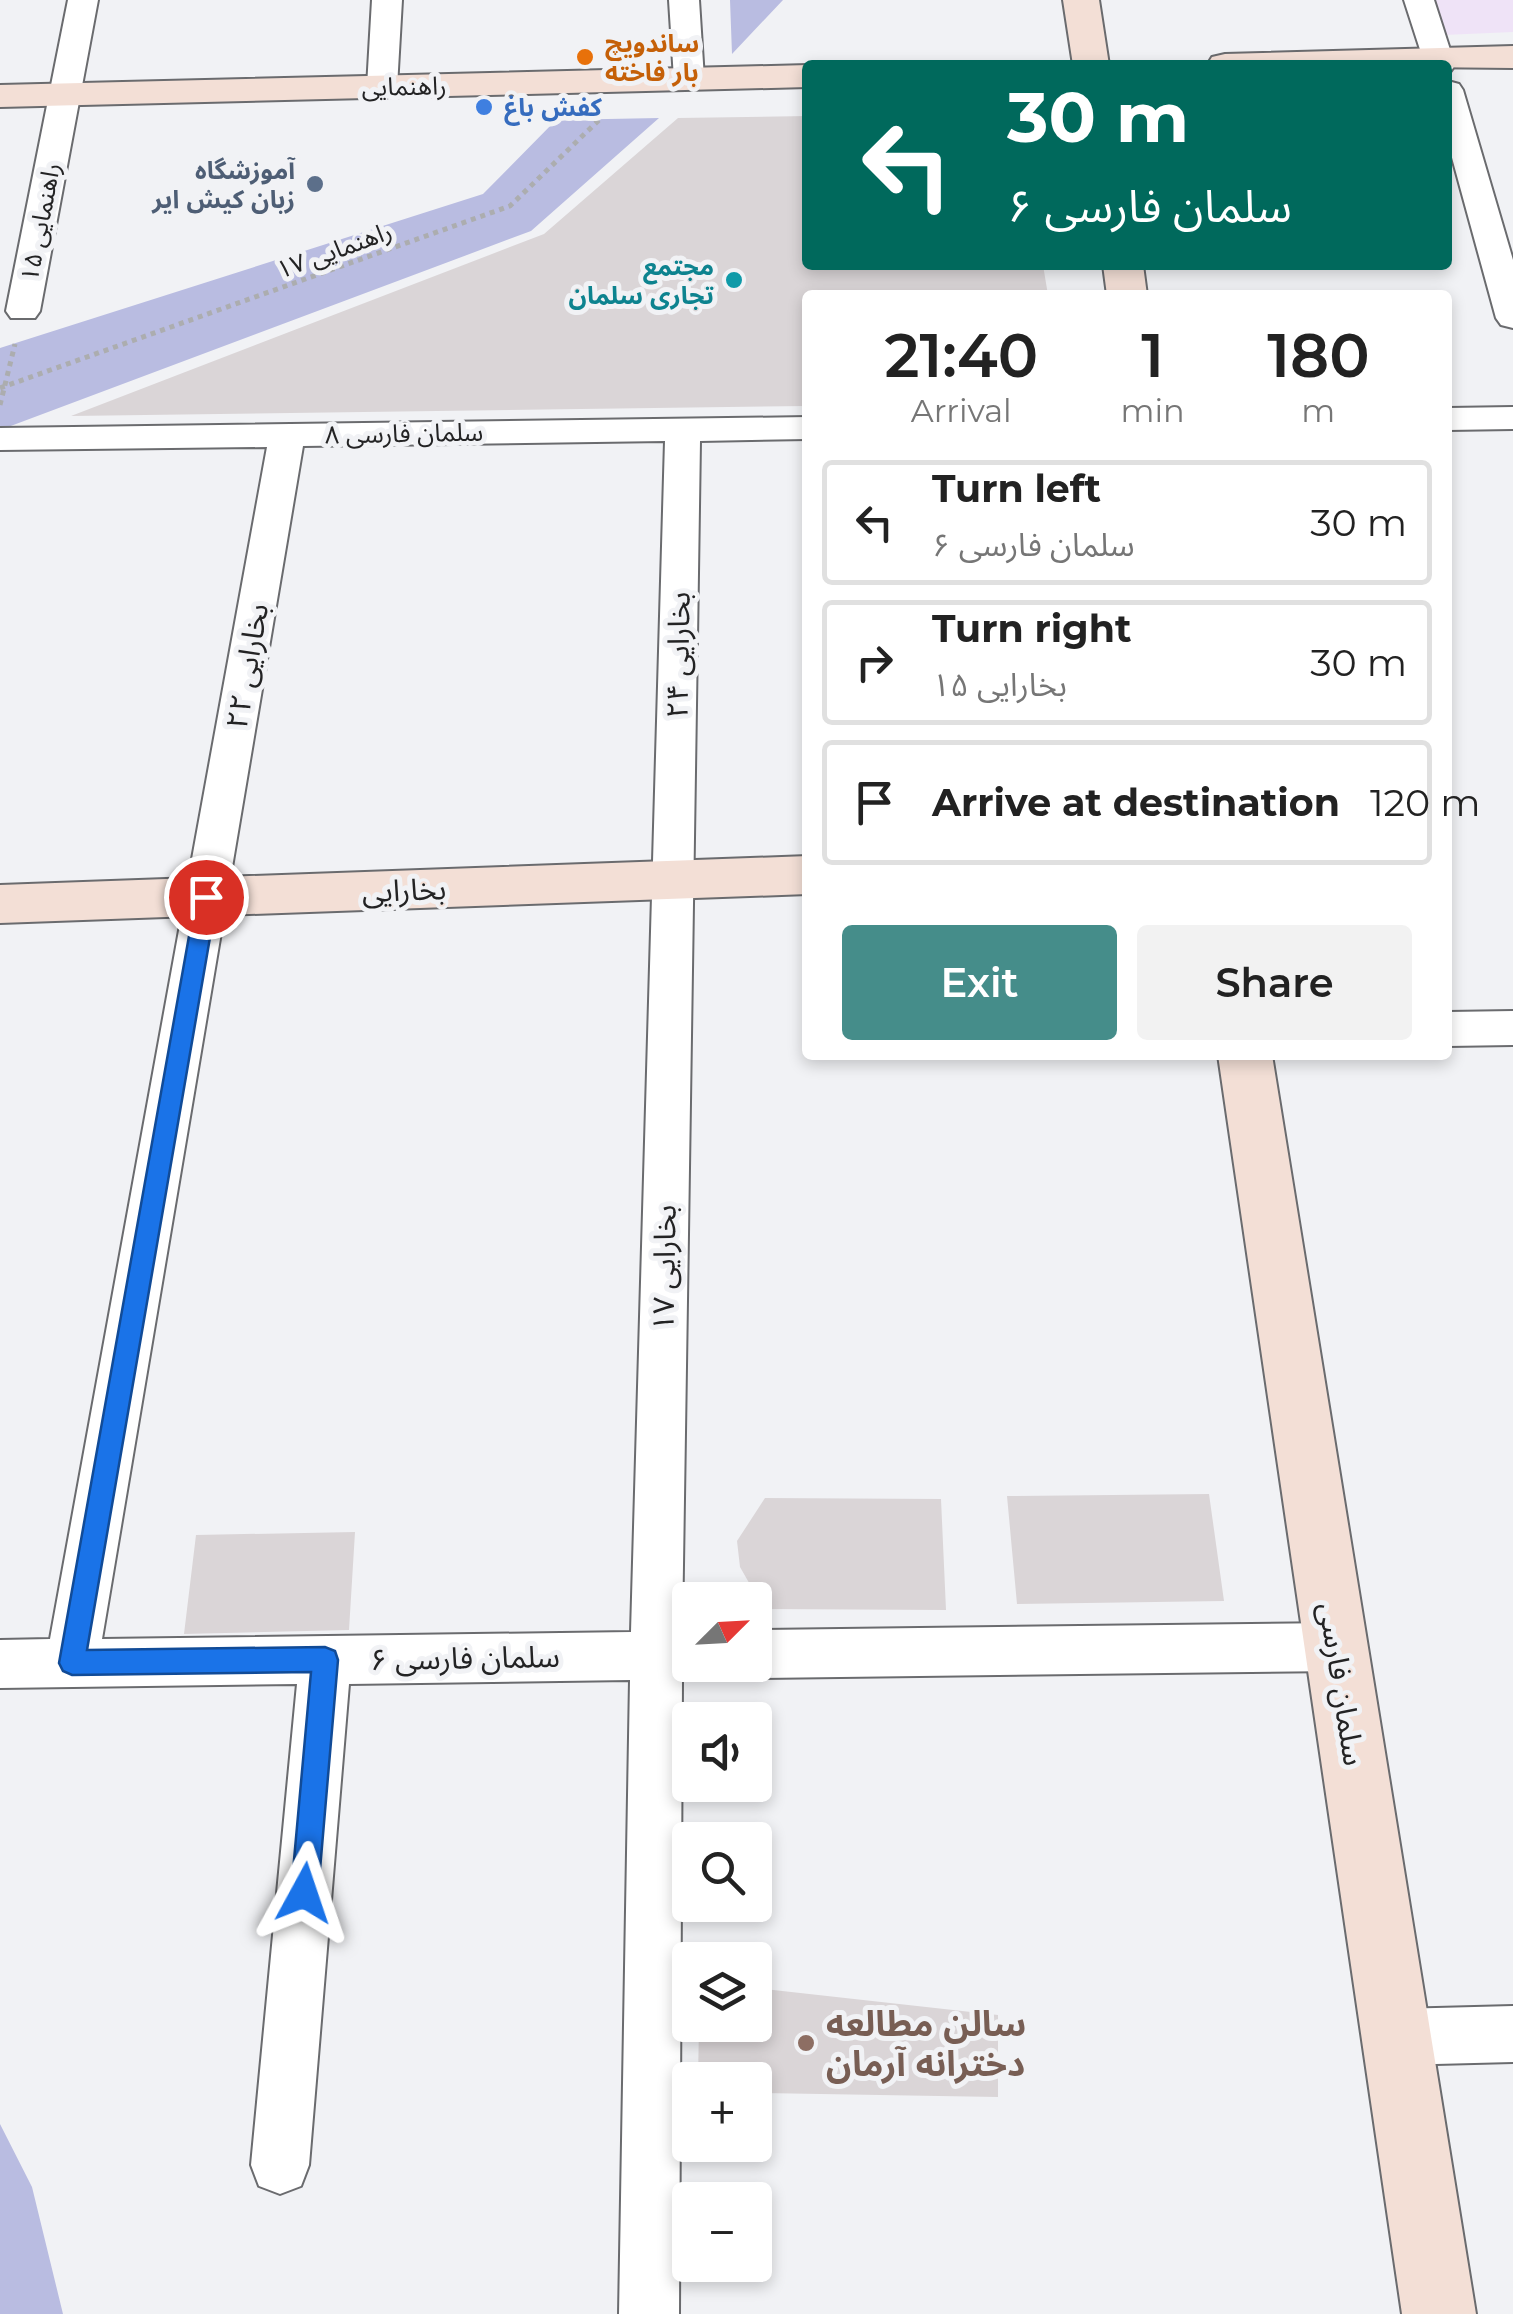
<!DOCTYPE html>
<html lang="en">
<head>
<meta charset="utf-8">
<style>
  :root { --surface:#fff; --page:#f2f2f2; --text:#222; --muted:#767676; --line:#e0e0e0; --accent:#458d8a }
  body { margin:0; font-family:Montserrat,"Noto Sans Arabic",sans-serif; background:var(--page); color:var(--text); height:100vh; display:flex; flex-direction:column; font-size:38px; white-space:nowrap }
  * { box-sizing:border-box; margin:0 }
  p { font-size:32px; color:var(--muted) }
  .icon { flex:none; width:55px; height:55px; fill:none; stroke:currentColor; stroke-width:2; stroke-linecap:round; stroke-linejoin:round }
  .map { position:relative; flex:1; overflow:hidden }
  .sheet { position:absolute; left:802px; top:290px; width:650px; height:770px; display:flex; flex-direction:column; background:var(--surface); border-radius:10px; box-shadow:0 5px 15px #0003 }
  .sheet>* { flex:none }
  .banner { position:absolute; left:802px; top:60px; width:650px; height:210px; border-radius:10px; box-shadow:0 5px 15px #0003; background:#00695c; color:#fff; overflow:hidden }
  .needle { width:65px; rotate:66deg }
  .buttons { position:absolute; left:672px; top:1582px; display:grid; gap:20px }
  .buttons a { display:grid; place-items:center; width:100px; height:100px; border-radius:10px; background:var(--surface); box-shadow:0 5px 15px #0003; font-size:50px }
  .pin { position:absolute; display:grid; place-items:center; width:85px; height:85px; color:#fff; margin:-42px; border:5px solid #fff; border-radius:50%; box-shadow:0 2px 10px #0007 }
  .me { position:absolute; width:110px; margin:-55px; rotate:5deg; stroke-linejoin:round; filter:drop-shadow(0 0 8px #0008) }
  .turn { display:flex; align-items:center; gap:35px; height:210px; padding:0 40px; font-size:45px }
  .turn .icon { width:130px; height:130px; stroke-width:2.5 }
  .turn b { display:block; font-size:70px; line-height:85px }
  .eta { display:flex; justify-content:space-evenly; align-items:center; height:170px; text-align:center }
  .eta b { font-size:60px; font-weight:600; line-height:70px }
  .button { display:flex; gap:20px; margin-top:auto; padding:20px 40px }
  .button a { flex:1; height:115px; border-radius:10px; background:var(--accent); color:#fff; font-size:40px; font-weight:600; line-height:115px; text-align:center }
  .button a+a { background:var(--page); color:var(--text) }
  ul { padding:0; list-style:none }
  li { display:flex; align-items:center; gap:30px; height:125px; margin:0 20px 15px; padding:0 20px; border:5px solid var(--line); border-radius:10px }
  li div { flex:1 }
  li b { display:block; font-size:38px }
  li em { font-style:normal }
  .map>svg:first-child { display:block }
  .education { fill:#efe3f7 }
  .green { fill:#b9bce1 }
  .building { fill:#dad5d7 }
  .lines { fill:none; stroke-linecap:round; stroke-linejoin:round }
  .street-casing { stroke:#6a6b6e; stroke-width:4 }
  .secondary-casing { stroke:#6a6b6e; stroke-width:4 }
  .path { stroke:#acadaf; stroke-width:5; stroke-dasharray:5 5; stroke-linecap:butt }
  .street { fill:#fff; fill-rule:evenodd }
  .secondary { fill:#f3dfd6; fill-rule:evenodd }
  .route { fill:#1a73e8; stroke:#114b97; stroke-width:2.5 }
  .food-dot { fill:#e8710a; stroke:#f1f2f5; stroke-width:4 }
  .shop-dot { fill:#3f7fe0; stroke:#f1f2f5; stroke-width:4 }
  .service-dot { fill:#5c6f8a; stroke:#f1f2f5; stroke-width:4 }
  .culture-dot { fill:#0f9aa8; stroke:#f1f2f5; stroke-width:4 }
  .education-dot { fill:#8d6e63; stroke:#f1f2f5; stroke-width:4 }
  .labels { text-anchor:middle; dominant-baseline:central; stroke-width:10; stroke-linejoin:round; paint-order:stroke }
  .far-food-label { font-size:25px; font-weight:bold; fill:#c56008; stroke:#f1f2f5; text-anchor:start }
  .far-street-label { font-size:25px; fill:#232324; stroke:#f1f2f5 }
  .far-shop-label { font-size:25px; font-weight:bold; fill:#366cbe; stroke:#f1f2f5; text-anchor:start }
  .far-service-label { font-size:25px; font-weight:bold; fill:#4e5e75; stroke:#f1f2f5; text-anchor:end }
  .far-culture-label { font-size:25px; font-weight:bold; fill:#0d838f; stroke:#f1f2f5; text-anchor:end }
  .street-label { font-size:30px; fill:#232324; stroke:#f1f2f5 }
  .near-education-label { font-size:35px; font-weight:bold; fill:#785e54; stroke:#f1f2f5; text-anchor:start }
</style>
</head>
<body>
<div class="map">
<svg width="1513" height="2314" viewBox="0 0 1513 2314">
  <rect width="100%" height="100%" fill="#f1f2f5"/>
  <path class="education" d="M1434,0H1513V32L1444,35Z"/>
  <path class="green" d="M730,0H783L732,54Z
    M659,118L531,231L0,430V348L483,194L556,120Z
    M0,2124L32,2187L63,2314H0Z"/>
  <path class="building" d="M808,116V265H1043L1048,295H808V406L71,416L544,234L678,118Z
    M1209,1494L1224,1601L1017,1604L1007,1496Z
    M765,1498L941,1499L946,1610L764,1609L740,1567L737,1541Z
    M355,1532L349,1630L184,1634L196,1535Z
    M755,1988L998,2015V2097L755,2093V2080H698L699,2025H755Z"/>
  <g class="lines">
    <defs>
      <path id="street" d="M68,0H98L40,311L35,318H11L6,311Z
        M372,0H402L397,87L393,93H371L367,87Z
        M669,0H699L704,79L700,85H678L674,79Z
        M1404,0H1434L1455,65L1451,71L1448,72V65H1425Z
        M1448,81L1459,84L1463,90L1513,260V328L1501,325L1496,318L1448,143Z
        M1513,407V429L1448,430V408Z
        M808,417V439L700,441L682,1631H690V1665H711L708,1672L682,1679L679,2314H619L630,1680L349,1684L309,2165L301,2186L280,2194L259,2186L251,2165L297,1684L0,1688V1640L50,1639L267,447L0,450V428ZM665,441L631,1632L102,1639L303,446Z
        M1513,1011V1045L1448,1046V1012Z
        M1337,1623L1355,1630L1363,1647L1355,1664L1337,1671L755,1678L737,1671L734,1665H755V1630Z
        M1513,2006V2062L1397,2065L1377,2057L1369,2037L1377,2017L1397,2009Z"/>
      <path id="secondary" d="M1063,0H1099L1109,65H1073Z
        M1513,46V68L1207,65L1212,57L1225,54Z
        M808,65V87L0,107V85Z
        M1103,265H1143L1147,295H1107Z
        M808,856V894L0,923V885Z
        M1218,1055H1272L1476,2314H1402Z"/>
    </defs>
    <use href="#street" class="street-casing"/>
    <use href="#secondary" class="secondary-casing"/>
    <path class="path" d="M0,388L510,206L600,119
      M0,405L15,344"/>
    <use href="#street" class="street"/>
    <use href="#secondary" class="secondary"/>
  </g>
  <path class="route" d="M206,889L217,897L87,1650L325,1647L335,1651L338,1660L318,1893L314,1903L304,1907L295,1903L291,1893L311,1672L72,1675L63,1671L59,1663L196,897Z"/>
  <circle class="food-dot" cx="585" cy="57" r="10"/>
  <circle class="shop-dot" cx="484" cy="107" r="10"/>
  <circle class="service-dot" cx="315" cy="184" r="10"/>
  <circle class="culture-dot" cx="734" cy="280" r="10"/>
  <circle class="education-dot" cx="806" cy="2043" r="10"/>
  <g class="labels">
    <g class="far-food-label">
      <text x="605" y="43">ساندویچ<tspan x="605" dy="29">بار فاخته</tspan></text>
    </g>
    <g class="far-street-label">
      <text transform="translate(404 86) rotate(-1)">راهنمایی</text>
      <text transform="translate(40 222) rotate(-79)">راهنمایی ۱۵</text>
      <text transform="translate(334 250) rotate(-20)">راهنمایی ۱۷</text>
      <text transform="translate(404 433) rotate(-1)">سلمان فارسی ۸</text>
    </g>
    <g class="far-shop-label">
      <text x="504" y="107">کفش باغ</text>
    </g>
    <g class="far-service-label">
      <text x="295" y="170">آموزشگاه<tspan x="295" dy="29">زبان کیش ایر</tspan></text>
    </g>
    <g class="far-culture-label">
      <text x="714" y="266">مجتمع<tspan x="714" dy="29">تجاری سلمان</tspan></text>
    </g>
    <g class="street-label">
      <text transform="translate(678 655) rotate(-89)">بخارایی ۲۴</text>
      <text transform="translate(247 666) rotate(-80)">بخارایی ۲۲</text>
      <text transform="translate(404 890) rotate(-2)">بخارایی</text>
      <text transform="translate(664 1268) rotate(-89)">بخارایی ۱۷</text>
      <text transform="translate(465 1658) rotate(-1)">سلمان فارسی ۶</text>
      <text transform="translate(1342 1684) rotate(81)">سلمان فارسی</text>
    </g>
    <g class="near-education-label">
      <text x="826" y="2023">سالن مطالعه<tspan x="826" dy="40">دخترانه آرمان</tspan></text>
    </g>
  </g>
</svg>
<div class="buttons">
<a><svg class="needle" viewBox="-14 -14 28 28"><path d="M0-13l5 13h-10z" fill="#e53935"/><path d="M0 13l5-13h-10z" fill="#767676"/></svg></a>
<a><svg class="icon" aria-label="sound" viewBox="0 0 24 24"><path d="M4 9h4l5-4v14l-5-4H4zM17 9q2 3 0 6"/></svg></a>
<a><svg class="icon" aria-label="search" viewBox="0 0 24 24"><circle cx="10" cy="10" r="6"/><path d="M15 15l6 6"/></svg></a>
<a><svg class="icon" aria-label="layers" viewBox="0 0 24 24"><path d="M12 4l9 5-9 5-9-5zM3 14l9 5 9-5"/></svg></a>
<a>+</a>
<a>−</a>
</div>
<div class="pin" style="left:206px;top:897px;background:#d93025"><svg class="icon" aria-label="arrive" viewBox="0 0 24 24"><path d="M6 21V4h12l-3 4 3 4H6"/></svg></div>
<svg class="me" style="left:304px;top:1893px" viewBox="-20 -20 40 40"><path d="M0-17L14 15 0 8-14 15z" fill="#1a73e8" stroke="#fff" stroke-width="4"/></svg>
<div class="banner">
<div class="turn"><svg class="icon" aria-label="left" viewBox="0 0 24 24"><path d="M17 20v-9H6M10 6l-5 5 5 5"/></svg><div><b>30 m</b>سلمان فارسی ۶</div></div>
</div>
<section class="sheet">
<div class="eta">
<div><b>21:40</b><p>Arrival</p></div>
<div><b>1</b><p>min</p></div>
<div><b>180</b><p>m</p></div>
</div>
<ul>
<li><svg class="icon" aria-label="left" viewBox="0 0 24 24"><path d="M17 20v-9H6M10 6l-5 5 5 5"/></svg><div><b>Turn left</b><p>سلمان فارسی ۶</p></div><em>30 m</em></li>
<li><svg class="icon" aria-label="right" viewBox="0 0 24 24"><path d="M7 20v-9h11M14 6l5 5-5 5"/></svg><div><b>Turn right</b><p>بخارایی ۱۵</p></div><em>30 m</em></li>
<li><svg class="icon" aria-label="arrive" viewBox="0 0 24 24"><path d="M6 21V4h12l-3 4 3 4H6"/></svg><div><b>Arrive at destination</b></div><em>120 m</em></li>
</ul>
<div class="button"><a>Exit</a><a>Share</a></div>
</section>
</div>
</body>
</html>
